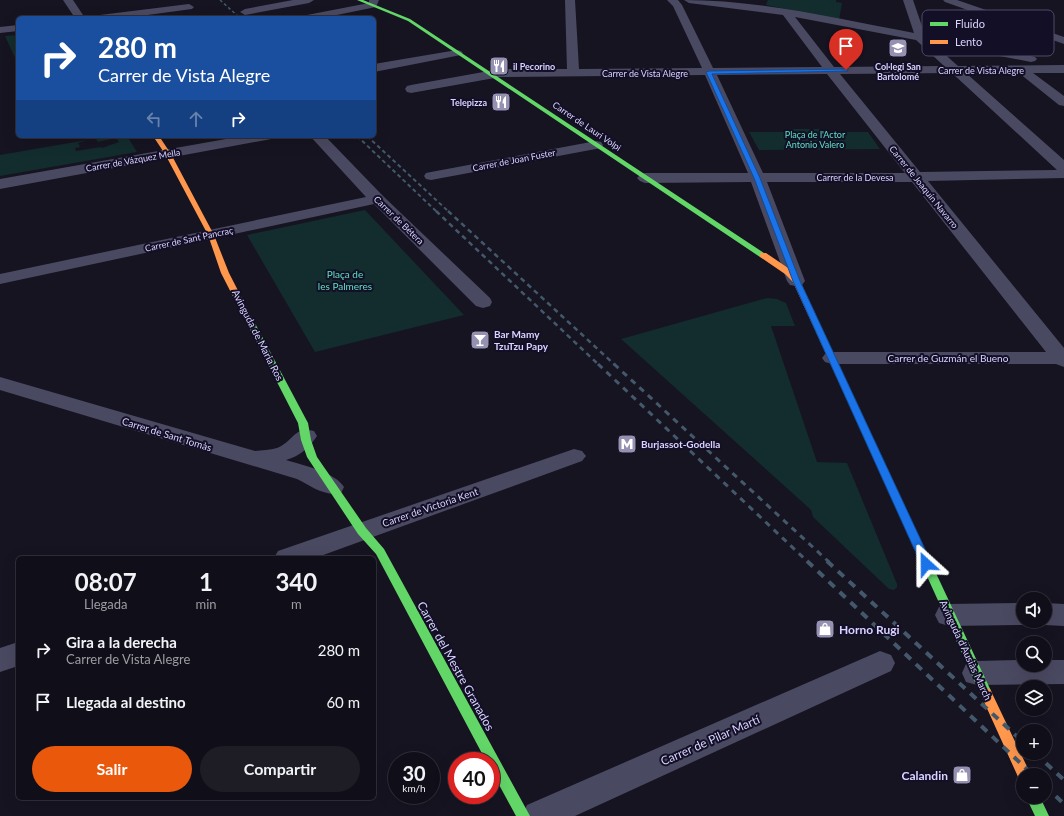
<!DOCTYPE html>
<html lang="es">
<head>
<meta charset="utf-8">
<style>
  :root { --surface:#100f19; --page:#1e1d26; --text:#f1f3f6; --muted:#9c9ca2; --line:#302f38; --accent:#ea580c }
  body { margin:0; font-family:Lato,sans-serif; background:var(--page); color:var(--text); height:100vh; display:flex; flex-direction:column; font-size:15px; white-space:nowrap }
  * { box-sizing:border-box; margin:0 }
  p { font-size:13px; color:var(--muted) }
  .icon { flex:none; width:22px; height:22px; fill:none; stroke:currentColor; stroke-width:2; stroke-linecap:round; stroke-linejoin:round }
  .map { position:relative; flex:1; overflow:hidden }
  .drawer { position:absolute; left:16px; top:556px; width:360px; height:244px; display:flex; flex-direction:column; background:var(--surface); border-radius:6px; box-shadow:0 4px 16px #0002,0 0 0 1px var(--line) }
  .drawer>* { flex:none }
  .guide { position:absolute; left:16px; top:16px; width:360px; height:122px; border-radius:6px; box-shadow:0 4px 16px #0002,0 0 0 1px var(--line); background:#1a4fa0; color:#fff; overflow:hidden }
  .fabs { position:absolute; left:1016px; top:592px; display:grid; gap:8px }
  .fabs a { display:grid; place-items:center; width:36px; height:36px; border-radius:50%; background:var(--surface); box-shadow:0 4px 16px #0002,0 0 0 1px var(--line); font-size:20px }
  .speed { position:absolute; left:388px; top:752px; display:flex; gap:8px; font-size:20px; font-weight:700; text-align:center }
  .speed>* { display:grid; place-content:center; width:52px; height:52px; border-radius:50%; background:var(--surface); box-shadow:0 4px 16px #0002,0 0 0 1px var(--line); line-height:1 }
  .speed small { font-size:10px; font-weight:400 }
  .speed .limit { border:6px solid #d22; background:#fff; color:#111 }
  .pin { position:absolute; display:grid; place-items:center; width:34px; height:34px; color:#fff; margin:-41px -17px; border-radius:50% 50% 50% 0; rotate:-45deg; box-shadow:0 0 4px #0007 }
  .pin .icon { rotate:45deg }
  .me { position:absolute; width:44px; margin:-22px; rotate:336deg; stroke-linejoin:round; filter:drop-shadow(0 0 3px #0008) }
  .turn { display:flex; align-items:center; gap:14px; height:84px; padding:0 16px; font-size:18px }
  .turn .icon { width:52px; height:52px; stroke-width:2.5 }
  .turn b { display:block; font-size:28px; line-height:34px }
  .lanes { display:flex; align-items:center; height:38px; padding:0 16px; background:#0003; justify-content:center; gap:20px; direction:ltr }
  .lanes .off { opacity:.35 }
  .eta { display:flex; justify-content:space-evenly; align-items:center; height:68px; text-align:center }
  .eta b { font-size:24px; font-weight:700; line-height:28px }
  .button { display:flex; gap:8px; margin-top:auto; padding:8px 16px }
  .button a { flex:1; height:46px; border-radius:24px; background:var(--accent); color:#fff; font-size:16px; font-weight:700; line-height:46px; text-align:center }
  .button a+a { background:var(--page); color:var(--text) }
  ul { padding:0; list-style:none }
  li { display:flex; align-items:center; gap:12px; height:52px; padding:0 16px }
  li div { flex:1 }
  li b { display:block; font-size:15px }
  li em { font-style:normal }
  .map>svg:first-child { display:block }
  .green { fill:#132c2d }
  .lines { fill:none; stroke-linecap:round; stroke-linejoin:round }
  .street { fill:#4a4962; fill-rule:evenodd }
  .fast { fill:#63d668; fill-rule:evenodd }
  .slow { fill:#ff974d; fill-rule:evenodd }
  .rail-far4 { stroke:#43596b; stroke-width:1.5; stroke-dasharray:3 2.5; stroke-linecap:butt }
  .rail-far3 { stroke:#43596b; stroke-width:2; stroke-dasharray:4 3; stroke-linecap:butt }
  .rail-far2 { stroke:#43596b; stroke-width:2.5; stroke-dasharray:5 4; stroke-linecap:butt }
  .rail-far1 { stroke:#43596b; stroke-width:3; stroke-dasharray:6 5.5; stroke-linecap:butt }
  .rail { stroke:#43596b; stroke-width:4; stroke-dasharray:8 7; stroke-linecap:butt }
  .route { fill:#1a73e8; stroke:#114b97 }
  .labels { text-anchor:middle; dominant-baseline:central; stroke-width:4; stroke-linejoin:round; paint-order:stroke }
  .far-poi-label { font-size:9px; font-weight:bold; fill:#d9d4ff; stroke:#130f26; text-anchor:start }
  .far-street-label { font-size:9px; fill:#d9d4ff; stroke:#130f26 }
  .far-park-label { font-size:9px; fill:#5fe0c0; stroke:#130f26 }
  .park-label { font-size:10px; fill:#5fe0c0; stroke:#130f26 }
  .poi-label { font-size:10px; font-weight:bold; fill:#d9d4ff; stroke:#130f26; text-anchor:start }
  .street-label { font-size:10px; fill:#d9d4ff; stroke:#130f26 }
  .near-poi-label { font-size:12px; font-weight:bold; fill:#d9d4ff; stroke:#130f26; text-anchor:start }
  .near-street-label { font-size:12px; fill:#d9d4ff; stroke:#130f26 }
  .key { fill:#130f26; stroke:#4e4a67; stroke-width:1 }
  .key-label { font-size:11px; fill:#d9d4ff }
</style>
</head>
<body>
<div class="map">
<svg width="1064" height="816" viewBox="0 0 1064 816">
  <rect width="100%" height="100%" fill="#161421"/>
  <path class="green" d="M768,0H836V2L842,3L839,20L766,5Z
    M18,35V60H16L5,36Z
    M789,129H825L827,132H868L880,149L759,150L749,132H790Z
    M112,136H127L137,152L0,176V155L87,140L78,143L80,147L75,148L76,151L101,147L102,148L119,142L116,138L98,142L96,139Z
    M365,210L464,315L315,352L247,235Z
    M767,298L777,299L786,303L795,326H771L817,462L847,463L897,584V587L894,590L889,589L813,517L811,510L809,508L621,339Z"/>
  <g class="lines">
    <path class="street" d="M63,0H73L85,18H75Z
      M293,0H314L309,3L245,15L240,12L245,9Z
      M369,0H379L376,7L322,18H302L307,15L369,3Z
      M565,0H575L579,69L702,68L673,6L667,0H678L682,5L713,68L822,67L783,15L689,3L684,0C761,0 838,19 914,33L903,0H913L925,35L1031,56L1035,57L1037,59L1035,61L1031,62L932,43L958,66L1064,65V73H1033L1064,96V106L1059,105L1019,73H966L1064,160V178L928,181L1064,348V367L1056,364H832L825,362L822,358L825,354L832,352H1046L912,182H767L805,281L802,285L796,286L790,285L787,281L751,182L645,183L640,181L637,178L640,175L645,173H748L705,75L500,77L411,93L407,92L405,89L407,86L411,85L500,69H567ZM795,17L916,40L944,66L834,67ZM952,73L1057,170L920,172L840,74ZM827,74L905,173H763L717,75Z
      M943,0H957L1064,37V44L945,2Z
      M189,4L194,7L192,9L125,18H95L100,15Z
      M18,25V31L0,33V27Z
      M457,50L461,51L463,53L461,55L374,72V64Z
      M243,136H273L271,139L266,140L0,189V179Z
      M310,136H325L383,196L490,298L492,302L490,306L483,308L476,306L374,204L0,284V274L366,197Z
      M596,141L601,142L603,145L601,148L431,180L426,179L424,176L426,173L431,172Z
      M0,377L255,451C262,450 270,450 277,448C293,442 294,426 314,431L317,436C309,448 300,456 286,460C302,465 335,472 344,487L341,493C325,497 311,486 297,479L0,390Z
      M574,449L582,451L586,456L582,461L315,558H274L278,551Z
      M1023,603V621H1033L1023,625L949,626L939,623L935,615L939,607L949,604Z
      M1045,603L1064,604V626L1045,625L1035,622L1045,621Z
      M18,642V666L0,672V648Z
      M880,651L891,655L895,663L891,671L575,816H522L527,805Z
      M1023,660V665H1045V660H1064V684L977,685L966,682L962,673L966,664L977,661Z"/>
    <path class="fast" d="M357,0H363L410,19L767,255L763,257H760L408,21Z
      M242,310H248L249,312L308,423L311,440L317,457L366,528L384,549L530,816H516L491,770V761H486L376,554L358,534L307,457L301,440L298,423L241,312Z
      M846,386L850,389L992,693L990,697L986,698L982,697L980,693L842,389Z
      M1026,797H1040L1049,816H1035Z"/>
    <path class="slow" d="M153,136H159L171,154L214,235L229,273L249,312L248,314H242L241,312L221,273L208,235L165,154Z
      M760,253H766L791,270L800,281L850,389L849,391L846,392L842,389L793,282L785,274L760,257Z
      M986,688L990,689L1031,775H1023V781L1019,779L980,693L982,689Z"/>
    <path class="rail-far4" d="M220,0L240,18"/>
    <path class="rail-far3" d="M357,136L437,212
      M367,136L449,212"/>
    <path class="rail-far2" d="M436,211L599,365
      M448,211L615,365"/>
    <path class="rail-far1" d="M598,364L808,562
      M614,364L829,562"/>
    <path class="rail" d="M807,561L1033,775
      M827,561L1023,742
      M1035,753L1064,780
      M1045,786L1064,804"/>
  </g>
  <path class="route" d="M846,69L848,71L712,74L760,178L800,281L932,564L930,566H922L921,564L793,281L754,178L706,72L709,71Z"/>
  <defs>
    <symbol id="school-square" viewBox="-11 -11 22 22"><rect x="-9" y="-9" width="18" height="18" rx="4" fill="#9591b1" stroke="#130f26"/><path d="M0-5L7-2L0 1L-7-2ZM-4 1L0 2.5L4 1V4Q0 6-4 4Z" fill="#fff"/></symbol>
    <symbol id="restaurant-square" viewBox="-11 -11 22 22"><rect x="-9" y="-9" width="18" height="18" rx="4" fill="#9591b1" stroke="#130f26"/><path d="M-5-6h1v4h1v-4h1v4h1v-4h1v5L-1.5 .5V6h-2V.5L-5-1ZM5-6V6H3V1.5H1.5Q1.5-4 5-6Z" fill="#fff"/></symbol>
    <symbol id="bar-square" viewBox="-11 -11 22 22"><rect x="-9" y="-9" width="18" height="18" rx="4" fill="#9591b1" stroke="#130f26"/><path d="M-6-5H6L.8 .8V4.5H3.5V6h-7V4.5H-.8V.8Z" fill="#fff"/></symbol>
    <symbol id="metro-square" viewBox="-11 -11 22 22"><rect x="-9" y="-9" width="18" height="18" rx="4" fill="#9591b1" stroke="#130f26"/><path d="M-5.5 5V-5H-3L0 0L3-5H5.5V5H3V-.5L0 4L-3-.5V5Z" fill="#fff"/></symbol>
    <symbol id="shop-square" viewBox="-11 -11 22 22"><rect x="-9" y="-9" width="18" height="18" rx="4" fill="#9591b1" stroke="#130f26"/><path d="M-5-2.5h2.3a2.7 3.5 0 0 1 5.4 0H5L5.5 6h-11ZM-1.5-2.5h3a1.5 2.3 0 0 0-3 0Z" fill="#fff"/></symbol>
  </defs>
  <g fill-rule="evenodd">
    <use href="#school-square" x="887" y="37" width="22" height="22"/>
    <use href="#restaurant-square" x="488" y="55" width="22" height="22"/>
    <use href="#restaurant-square" x="490" y="91" width="22" height="22"/>
    <use href="#bar-square" x="469" y="329" width="22" height="22"/>
    <use href="#metro-square" x="616" y="433" width="22" height="22"/>
    <use href="#shop-square" x="814" y="618" width="22" height="22"/>
    <use href="#shop-square" x="951" y="764" width="22" height="22"/>
  </g>
  <g class="labels">
    <g class="far-poi-label">
      <text x="513" y="66">il Pecorino</text>
      <text x="898" y="66" text-anchor="middle">Col·legi San<tspan x="898" dy="10">Bartolomé</tspan></text>
      <text x="487" y="102" text-anchor="end">Telepizza</text>
    </g>
    <g class="far-street-label">
      <text x="981" y="70">Carrer de Vista Alegre</text>
      <text x="645" y="73">Carrer de Vista Alegre</text>
      <text transform="translate(587 126) rotate(34)">Carrer de Lauri Volpi</text>
      <text transform="translate(133 160) rotate(-10)">Carrer de Vázquez Mella</text>
      <text transform="translate(514 160) rotate(-11)">Carrer de Joan Fuster</text>
      <text x="855" y="177">Carrer de la Devesa</text>
      <text transform="translate(924 187) rotate(51)">Carrer de Joaquín Navarro</text>
      <text transform="translate(399 220) rotate(44)">Carrer de Bétera</text>
      <text transform="translate(189 239) rotate(-12)">Carrer de Sant Pancraç</text>
    </g>
    <g class="far-park-label">
      <text x="815" y="134">Plaça de l'Actor<tspan x="815" dy="10">Antonio Valero</tspan></text>
    </g>
    <g class="park-label">
      <text x="345" y="274">Plaça de<tspan x="345" dy="12">les Palmeres</tspan></text>
    </g>
    <g class="poi-label">
      <text x="494" y="334">Bar Mamy<tspan x="494" dy="12">TzuTzu Papy</tspan></text>
      <text x="641" y="444">Burjassot-Godella</text>
    </g>
    <g class="street-label">
      <text transform="translate(258 335) rotate(63)">Avinguda de Maria Ros</text>
      <text x="948" y="358">Carrer de Guzmán el Bueno</text>
      <text transform="translate(167 434) rotate(17)">Carrer de Sant Tomàs</text>
      <text transform="translate(430 507) rotate(-19)">Carrer de Victoria Kent</text>
      <text transform="translate(966 650) rotate(65)">Avinguda d'Ausiàs March</text>
    </g>
    <g class="near-poi-label">
      <text x="839" y="629">Horno Rugi</text>
      <text x="948" y="775" text-anchor="end">Calandin</text>
    </g>
    <g class="near-street-label">
      <text transform="translate(456 666) rotate(61)">Carrer del Mestre Granados</text>
      <text transform="translate(710 740) rotate(-24)">Carrer de Pilar Martí</text>
    </g>
  </g>
  <rect x="922" y="10" width="132" height="46" rx="6" class="key"/>
  <rect x="930" y="22" width="18" height="4" fill="#63d668"/>
  <rect x="930" y="40" width="18" height="4" fill="#ff974d"/>
  <g class="key-label">
    <text x="955" y="28">Fluido</text>
    <text x="955" y="46">Lento</text>
  </g>
</svg>
<div class="fabs">
<a><svg class="icon" aria-label="sound" viewBox="0 0 24 24"><path d="M4 9h4l5-4v14l-5-4H4zM17 9q2 3 0 6"/></svg></a>
<a><svg class="icon" aria-label="search" viewBox="0 0 24 24"><circle cx="10" cy="10" r="6"/><path d="M15 15l6 6"/></svg></a>
<a><svg class="icon" aria-label="layers" viewBox="0 0 24 24"><path d="M12 4l9 5-9 5-9-5zM3 14l9 5 9-5"/></svg></a>
<a>+</a>
<a>−</a>
</div>
<div class="speed"><div>30<small>km/h</small></div><div class="limit">40</div></div>
<div class="pin" style="left:846px;top:70px;background:#d93025"><svg class="icon" aria-label="arrive" viewBox="0 0 24 24"><path d="M6 21V4h12l-3 4 3 4H6"/></svg></div>
<svg class="me" style="left:926px;top:564px" viewBox="-20 -20 40 40"><path d="M0-17L14 15 0 8-14 15z" fill="#1a73e8" stroke="#fff" stroke-width="4"/></svg>
<div class="guide">
<div class="turn"><svg class="icon" aria-label="right" viewBox="0 0 24 24"><path d="M7 20v-9h11M14 6l5 5-5 5"/></svg><div><b>280 m</b>Carrer de Vista Alegre</div></div>
<div class="lanes"><svg class="icon off" aria-label="left" viewBox="0 0 24 24"><path d="M17 20v-9H6M10 6l-5 5 5 5"/></svg><svg class="icon off" aria-label="ahead" viewBox="0 0 24 24"><path d="M12 20V5M6 11l6-6 6 6"/></svg><svg class="icon" aria-label="right" viewBox="0 0 24 24"><path d="M7 20v-9h11M14 6l5 5-5 5"/></svg></div>
</div>
<section class="drawer">
<div class="eta">
<div><b>08:07</b><p>Llegada</p></div>
<div><b>1</b><p>min</p></div>
<div><b>340</b><p>m</p></div>
</div>
<ul>
<li><svg class="icon" aria-label="right" viewBox="0 0 24 24"><path d="M7 20v-9h11M14 6l5 5-5 5"/></svg><div><b>Gira a la derecha</b><p>Carrer de Vista Alegre</p></div><em>280 m</em></li>
<li><svg class="icon" aria-label="arrive" viewBox="0 0 24 24"><path d="M6 21V4h12l-3 4 3 4H6"/></svg><div><b>Llegada al destino</b></div><em>60 m</em></li>
</ul>
<div class="button"><a>Salir</a><a>Compartir</a></div>
</section>
</div>
</body>
</html>
